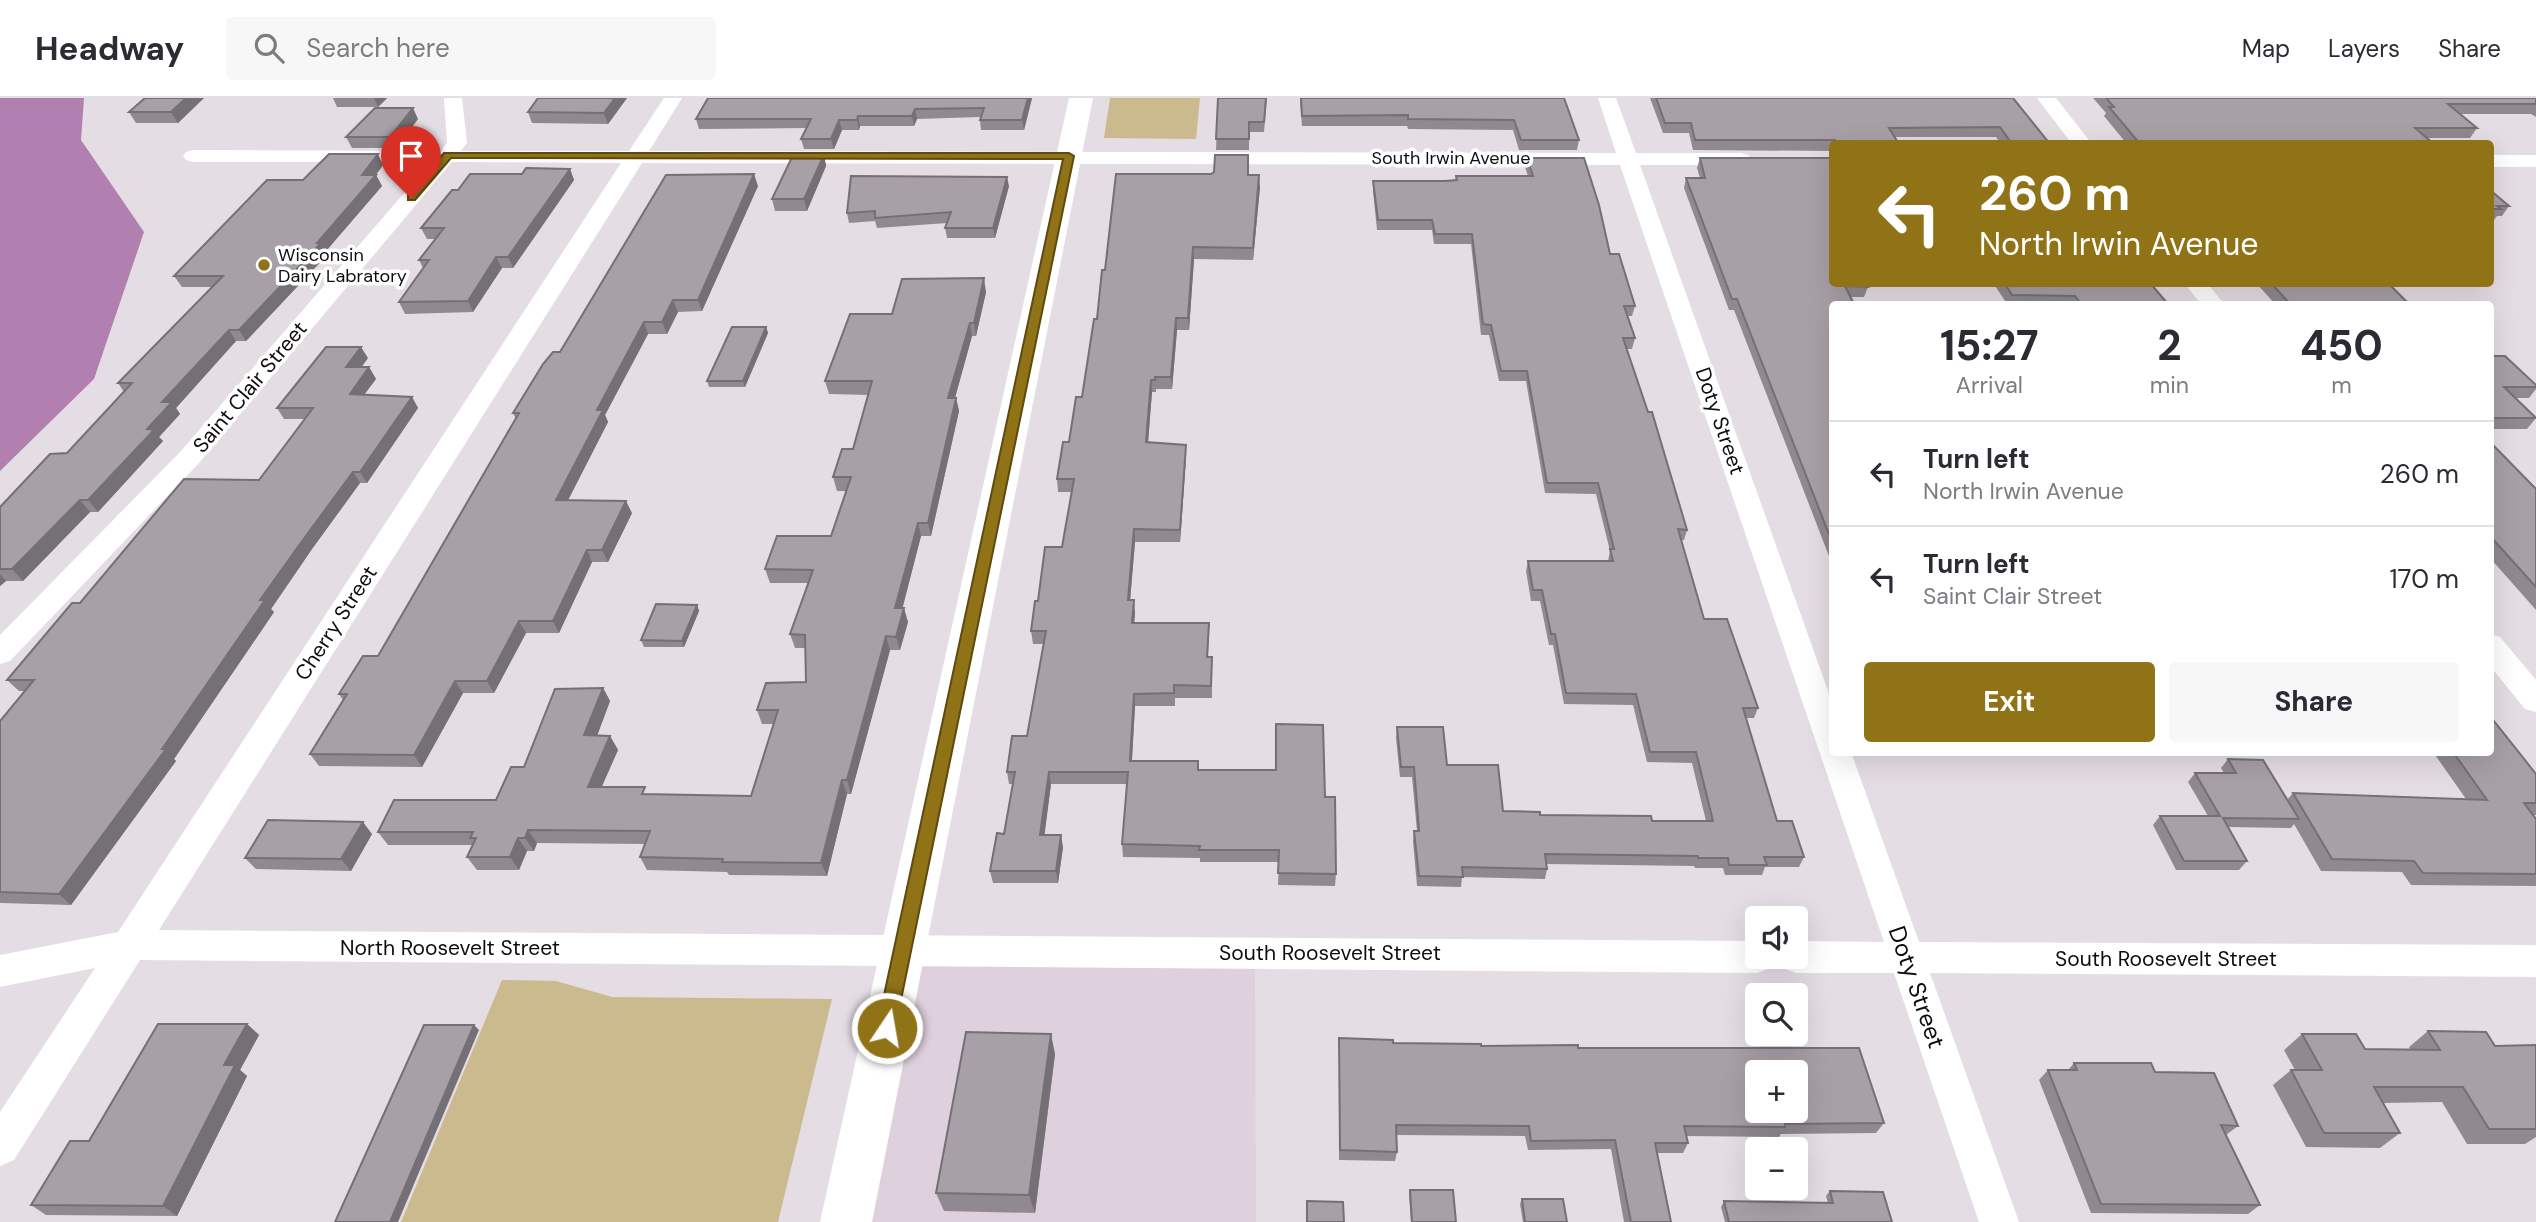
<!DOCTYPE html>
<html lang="en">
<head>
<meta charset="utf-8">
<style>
  :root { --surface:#fff; --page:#f7f7f7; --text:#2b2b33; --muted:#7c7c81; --line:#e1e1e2; --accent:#907217 }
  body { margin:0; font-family:"DM Sans",sans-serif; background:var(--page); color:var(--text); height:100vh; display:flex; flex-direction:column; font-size:26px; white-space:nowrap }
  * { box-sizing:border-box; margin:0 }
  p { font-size:23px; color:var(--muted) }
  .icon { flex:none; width:38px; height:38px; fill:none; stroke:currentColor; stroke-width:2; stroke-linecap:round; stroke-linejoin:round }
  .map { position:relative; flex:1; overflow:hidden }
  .sheet { position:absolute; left:1829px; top:203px; width:665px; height:455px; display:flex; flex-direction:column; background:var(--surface); border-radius:7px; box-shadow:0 7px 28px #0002 }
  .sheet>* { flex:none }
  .guide { position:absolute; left:1829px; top:42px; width:665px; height:147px; border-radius:7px; box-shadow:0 7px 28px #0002; background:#907217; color:#fff; overflow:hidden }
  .buttons { position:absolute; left:1745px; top:808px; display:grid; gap:14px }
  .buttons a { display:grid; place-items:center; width:63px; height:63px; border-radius:7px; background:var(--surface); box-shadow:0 7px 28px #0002; font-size:35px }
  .pin { position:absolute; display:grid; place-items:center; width:60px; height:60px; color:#fff; margin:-72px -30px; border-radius:50% 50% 50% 0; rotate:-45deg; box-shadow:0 0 7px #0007 }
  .pin .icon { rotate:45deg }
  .me { position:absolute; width:77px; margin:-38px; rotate:12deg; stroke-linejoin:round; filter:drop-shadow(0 0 5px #0008) }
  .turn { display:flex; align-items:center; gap:24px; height:147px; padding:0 35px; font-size:32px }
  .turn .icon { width:91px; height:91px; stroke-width:2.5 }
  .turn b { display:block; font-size:49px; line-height:60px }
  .eta { display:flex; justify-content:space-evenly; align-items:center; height:119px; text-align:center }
  .eta b { font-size:42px; font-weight:700; line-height:49px }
  .cta { display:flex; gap:14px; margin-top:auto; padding:14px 35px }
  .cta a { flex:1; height:80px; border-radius:7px; background:var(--accent); color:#fff; font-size:28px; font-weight:700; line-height:80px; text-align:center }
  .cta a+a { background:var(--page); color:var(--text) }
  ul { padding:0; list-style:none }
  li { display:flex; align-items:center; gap:21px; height:105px; padding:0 35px; border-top:2px solid var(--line) }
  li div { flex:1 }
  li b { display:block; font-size:26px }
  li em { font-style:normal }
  header { display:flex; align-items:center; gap:42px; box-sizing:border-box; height:98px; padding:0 35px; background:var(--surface); border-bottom:2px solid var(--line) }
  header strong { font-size:33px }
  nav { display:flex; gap:38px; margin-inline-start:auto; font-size:24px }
  .search { width:490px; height:63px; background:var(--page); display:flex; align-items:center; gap:18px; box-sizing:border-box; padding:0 24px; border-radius:7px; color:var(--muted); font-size:26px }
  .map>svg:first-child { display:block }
  .built { fill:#ded0dd }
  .green { fill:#cbba8d }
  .water { fill:#b180b0 }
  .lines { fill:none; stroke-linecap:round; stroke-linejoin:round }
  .street { fill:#fff; fill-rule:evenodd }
  .secondary { fill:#fff; fill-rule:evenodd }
  .wall { fill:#908a90 }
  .shaded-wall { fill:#757075 }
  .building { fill:#a7a0a7; stroke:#757075; stroke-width:2; fill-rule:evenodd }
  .route { fill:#907217; stroke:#5e4a0f; stroke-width:2 }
  .poi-dot { fill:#907217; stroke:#fff; stroke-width:2.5 }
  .labels { text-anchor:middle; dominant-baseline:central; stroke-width:7; stroke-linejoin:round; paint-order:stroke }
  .far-street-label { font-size:18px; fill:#0e0c0e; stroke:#fff }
  .far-poi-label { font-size:18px; fill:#0e0c0e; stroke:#fff; text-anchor:start }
  .street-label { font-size:21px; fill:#0e0c0e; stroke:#fff }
  .near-street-label { font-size:24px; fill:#0e0c0e; stroke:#fff }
</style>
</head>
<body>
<header>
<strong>Headway</strong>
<div class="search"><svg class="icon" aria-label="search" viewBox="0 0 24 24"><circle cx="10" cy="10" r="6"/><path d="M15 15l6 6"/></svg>Search here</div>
<nav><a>Map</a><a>Layers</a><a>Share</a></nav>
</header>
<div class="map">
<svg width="2536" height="1124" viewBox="0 0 2536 1124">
  <rect width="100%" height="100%" fill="#e5dde4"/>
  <path class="built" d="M903,852L1255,855L1256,1124H846Z"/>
  <path class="green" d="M1110,0H1200L1196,41L1104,40Z
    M502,882L556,883L612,899L832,901L778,1124H401Z"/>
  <path class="water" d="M0,0H84L81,42L144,134L94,281L0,373Z"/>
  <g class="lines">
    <path class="street" d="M444,0H462L467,45L461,53H629L664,0H682L649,53L1616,55L1598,0H1616L1636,55H1741L1748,57L1751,61L1748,65L1741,67H1640L1832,604V654H1851L1919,844L2536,847V879L1930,875L2019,1124H1979L1894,875H1796L1783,870L1778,859H1796V843L1884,844L1620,67L642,65L159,832L1757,843V859H1775L1770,870L1757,875L140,862L14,1062L0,1068V1014L95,870L0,889V857L118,834L621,65L452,64L199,365L10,563L0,566V537L181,353L431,64H193L186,62L183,58L186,54L193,52L441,53L447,45Z
      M2037,0H2056L2092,46H2072Z
      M2490,57H2536V69H2490Z
      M2185,186H2208L2224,206H2201Z
      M2490,536L2500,539L2536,582V614L2525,611L2490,568Z"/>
    <path class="secondary" d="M1069,0H1093L872,1124H820Z"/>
  </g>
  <path class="wall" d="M145,0H204L178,25H136L129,14Z
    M333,0H387L378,9H337Z
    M538,0H627L608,26L532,25L528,14Z
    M708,0H1032L1024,32H981L980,22L981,19L917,21L914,28H860L859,32H842L834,51H804L801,41L806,30L699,31L696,21Z
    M1218,0H1267L1264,34H1249V52H1216Z
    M1300,0H1564L1579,42L1577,52H1519L1513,32L1408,31L1407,28H1302Z
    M1650,0H2013L2050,46H2001L1996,39H1895L1899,46H1832V53L1693,52L1689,35H1663Z
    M2093,0H2536V19L2531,16H2460L2477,30L2470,40H2427L2434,46H2127L2104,18L2106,15Z
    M418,21L396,50H352L346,39Z
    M824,57L826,68L807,113H775L772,101Z
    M1527,60L1610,156L1635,208L1632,218H1627L1635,240L1632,251H1627L1687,432L1684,442H1681L1704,521L1758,610L1754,620H1746L1777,723L1804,759L1799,769H1765L1762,777H1725L1723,770H1695L1694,768L1547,766V771L1545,781L1462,779L1461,789L1417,788L1413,743L1414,733H1417L1412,679H1400L1396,640L1397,629L1447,667L1503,713L1540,717L1652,723H1706L1692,665L1647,664L1633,607L1564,606L1553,547H1549L1540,503H1531L1526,473L1528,463H1608L1610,453L1596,396L1545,395L1526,283H1499L1489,237H1481L1471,146H1434L1432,132H1377L1373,93V83H1445L1455,82L1456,78H1528L1525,69Z
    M1700,60L1832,186L1868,189L1864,199H1850L1832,206V466L1734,212H1729L1684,90L1686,80H1700L1697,70Z
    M383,67L376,77L382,88L326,153L328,156L246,243H236L176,310L180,316L159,339L163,343L98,414H90L23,483H6L0,488V409L67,355L124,294L118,285L212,189H182L174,178L303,82Z
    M570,71L574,82L513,170H502L473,214L405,216L399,204L423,170L419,162L435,141H427L421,130L458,92L522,76Z
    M1248,77L1260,89L1253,162L1194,161L1189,232H1177L1172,291H1156V294H1152L1148,344L1186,347V359L1180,444H1135L1130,502L1135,515L1134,525L1209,537L1208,559H1212V600H1175V608H1135L1132,663L1199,672L1325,699L1336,776L1335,788L1278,787L1279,764H1200V760L1123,759L1122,746L1127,686H1051L1044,737L1063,749L1058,785H993L990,773L1004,736L1013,686H1009L1007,674L1027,638L1044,546H1033L1031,533L1038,503L1062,449L1072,394H1058L1057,381L1069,344L1082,299L1105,172Z
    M758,88L702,213L678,214L667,236H648L605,317L608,324L568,402L632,415L608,464H592L559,535H526L494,595H463L422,669L319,668L310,656L343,602L339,596L378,558L516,321L513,315L560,254Z
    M1009,88L995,140H947L945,130L947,125L877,130L875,123L849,125L847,115Z
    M2490,92L2509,108L2502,118H2497L2494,122H2490Z
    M1994,186H2151L2168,206H2007Z
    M2257,186H2389L2409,206H2275Z
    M986,194L976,238H972L955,300H956L959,313L931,438H921L902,510L908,524L900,552H890L851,696H847L827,778L729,777L727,774L647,772L640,759L645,746L537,745L534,753H527L519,772H477L467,759L473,747H388L378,734L496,702L524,669L603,590L610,603L597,638H610L618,652L601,689L648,696L751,698L774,626H762L757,612L806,584L805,550H795L790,536L808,485H770L765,471L831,438L846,393H837L833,379L853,351L869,297L829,296L825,283L892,216Z
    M766,229L768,235L745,289H709L707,283Z
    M2490,258L2536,287V291L2529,300H2515L2536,320L2527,331H2490Z
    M368,260L361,269H369L376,281L364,297L412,299L418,310L367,385H360L312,451L271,511L274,514L174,661L176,663L71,807L0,805V623L24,593H19L7,582L80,505L259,382L304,321H284L277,310Z
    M2490,344L2536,391V512L2490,460Z
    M697,507L699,513L684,549H644L641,542Z
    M2433,654H2490L2536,676V717H2533L2536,721V788L2411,787L2402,774L2321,773L2294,726L2291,730L2228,729L2247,763L2239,772H2176L2153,727L2160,718H2208L2188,684L2195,675H2224L2221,670L2228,661L2287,702L2293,695L2466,701Z
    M372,736L351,773L256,771L245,760Z
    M247,926L259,937L240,972L247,978L177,1118L46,1117L31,1107L89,1043Z
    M2428,933L2495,948L2536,947V1039L2525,1046H2467L2442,1004L2383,1005L2400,1035L2380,1050L2306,1049L2273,987L2291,972H2295L2284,952L2302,936L2365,951H2410L2409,949Z
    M1339,940L1393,945L1578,950L1884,1025L1876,1035L1781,1036L1779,1039L1686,1038L1688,1045L1683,1055H1657L1671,1124H1624L1611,1051L1528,1052L1525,1038L1396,1037L1397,1054L1395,1063L1339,1062Z
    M1055,956L1035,1115L944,1113L936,1095Z
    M2074,965L2155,974L2238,1028L2226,1037L2260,1107L2248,1116L2091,1115L2039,982L2048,972H2068Z
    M1410,1092L1456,1124H1411L1409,1097Z
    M1830,1093L1892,1124H1725L1721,1109L1724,1103L1828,1105L1826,1098Z
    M1522,1101L1567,1124H1523L1520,1106Z"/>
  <path class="shaded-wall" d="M186,0H204L178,25L171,14Z
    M374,0H387L378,9Z
    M615,0H627L608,26L604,15Z
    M1028,0H1032L1024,32L1022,22Z
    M413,10L418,21L396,50L390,39Z
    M915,11L917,21L914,28L912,18Z
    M858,18L860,28L859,32L857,22Z
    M839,22L842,32L834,51L831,41Z
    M378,56L383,67L371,83L376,77L382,88L326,153L328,156L246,243L239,232L317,145L362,77Z
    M824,57L826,68L807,113L804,101Z
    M570,71L574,82L513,170L508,159Z
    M754,76L758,88L702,213L698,202Z
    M1259,77L1260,89L1253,162V150Z
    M1007,79L1009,88L995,140L993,130Z
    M1193,149L1194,161L1189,232L1188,220Z
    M496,159L502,170L473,214L468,203Z
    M984,180L986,194L976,238L974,225Z
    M673,202L678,214L667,236L662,224Z
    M1176,220L1177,232L1172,291L1171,279Z
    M644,224L648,236L605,317L608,324L562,414L556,402L597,312Z
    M970,225L972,238L951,314L948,300Z
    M766,229L768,235L745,289L743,283Z
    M229,232L236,243L176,310L180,316L159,339L163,343L98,414L88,402L147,331L162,304Z
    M361,249L368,260L353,281L346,269Z
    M369,269L376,281L356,307L350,296Z
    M1151,282L1152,294L1147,357L1146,344Z
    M412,299L418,310L367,385L360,374Z
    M956,300L959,313L931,438L928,425Z
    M1186,347V359L1180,444V432Z
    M353,374L360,385L312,451L271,511L274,514L174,661L176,663L71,807L59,796L162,651L260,502L305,439Z
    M80,402L90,414L23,483L12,471Z
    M626,403L632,415L608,464L602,452Z
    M918,425L921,438L899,524L895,510Z
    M1134,431L1135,444L1129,515L1128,502Z
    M587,452L592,464L559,535L553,523Z
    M0,476L6,483L0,488Z
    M1134,502L1135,515L1133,537L1132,525Z
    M697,507L699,513L684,549L682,543Z
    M904,510L908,524L900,552L896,539Z
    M519,523L526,535L494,595L487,583Z
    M886,538L890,552L851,696L847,682Z
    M455,583L463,595L422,669L414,657Z
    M603,590L610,603L592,651L584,637Z
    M1134,596L1135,608L1131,675L1130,663Z
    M610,638L618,652L596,702L588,689Z
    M1049,674L1051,686L1043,749L1040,737Z
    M842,682L847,696L827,778L821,765Z
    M363,724L372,736L351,773L341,761Z
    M528,732L537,745L534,753L525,740Z
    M1061,737L1063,749L1058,785L1056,773Z
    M518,740L527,753L519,772L510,759Z
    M247,926L259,937L240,972L247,978L177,1118L163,1108L224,967Z
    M474,927L479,932L398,1124H390Z
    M1051,936L1055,956L1035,1115L1029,1097Z"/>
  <path class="building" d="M145,0H186L171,14H129Z
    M538,0H615L604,15L528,14Z
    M708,0H1028L1022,22H980L984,10L915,11L912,18H858L857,22H839L831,41H801L811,21H696Z
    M1218,0H1266L1264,24H1249V41H1216Z
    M1301,0H1564L1579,42H1521L1514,22L1408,21V17L1302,18Z
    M1656,0H2013L2050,46H2012L2000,29L1889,30L1899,46H1838L1835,42H1695L1691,25H1665Z
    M2106,0H2536V6H2448L2477,30H2415L2434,46H2140L2109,9H2114Z
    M375,10H413L390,39H346Z
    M329,56H378L362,77H376L317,145H321L239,232H229L162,304H172L147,331L154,332L88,402H80L12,471H0V409L50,356L67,355L132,285H118L223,178H174L267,82H303Z
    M793,57H824L804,101H772Z
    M1215,57H1248V77H1259L1253,150L1193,149L1188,220H1176L1171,279H1155V282H1151L1146,344L1186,347L1180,432L1134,431L1128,502H1134L1132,525H1209L1207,559H1212L1211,588L1174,587V595L1134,596L1130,663H1198V672H1276V626L1323,627L1325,699H1335L1336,776L1278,775L1279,752H1199L1200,748L1122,746L1128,674H1049L1040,737H1061L1056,773H990L997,735L1004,736L1015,674H1007L1012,638H1027L1046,533H1031L1035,503H1038L1045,449H1062L1074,381H1057L1063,344H1069L1076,299H1082L1094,221H1097L1102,172H1105L1116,76H1211L1214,74Z
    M1527,60H1584L1599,107L1610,156H1619L1635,208H1624L1635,240H1623L1648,314H1652L1687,432L1678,431L1704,521H1727L1758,610H1743L1777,723H1792L1804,759H1764L1767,767H1729L1728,760H1698V758L1545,756L1547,771L1462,769L1463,779L1419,778L1414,733H1419L1414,669H1401L1397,629H1443L1447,667H1498L1503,713L1540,714V717L1651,718L1652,723H1713L1696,654H1650L1636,596L1566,595L1555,536H1551L1542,492H1533L1528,463H1613L1610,451H1614L1598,385H1547L1527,273H1501L1491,227L1483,226L1472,136H1435L1432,122H1378L1373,83H1445L1457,82L1456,78H1533Z
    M1700,60H1832V186H1866L1868,189L1845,188L1854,206H1832V444L1737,201H1732L1686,80H1705Z
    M526,70L570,71L508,159H496L468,203L399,204L429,162H419L444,130H421L452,92H458L470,76H522Z
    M754,76L698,202H673L662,224H644L597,312H603L556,402L626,403L602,452H587L553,523H519L487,583H455L414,657L310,656L347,596H339L363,558H378L519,315H513L543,266L553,254H560L666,77Z
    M851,78L1007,79L993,130H945L951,114L875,120V113L847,115Z
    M2490,92L2509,108H2497L2501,111H2490Z
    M984,180L974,225H970L948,300H956L928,425H918L895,510H904L896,539L886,538L847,682H842L821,765L722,764L723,761L640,759L650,733L528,732L525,740H518L510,759H467L476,740H470L473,734H378L394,702H496L511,669H524L555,591L603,590L584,637L610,638L588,689H645L642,696L751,698L778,612H757L766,585L806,584L805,537L790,536L813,472L765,471L777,438H831L851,379H833L842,351H853L872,283H825L850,216H892L902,181Z
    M2005,186H2151L2168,206H2081L2075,198L2012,197Z
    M2272,186H2389L2409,206H2290Z
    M732,229H766L743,283H707Z
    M326,249H361L346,269H369L350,296L412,299L360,374H353L305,439L260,502H265L162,651H166L59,796L0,794V623L34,582H7L72,505H80L184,381L259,382L313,310H277Z
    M2490,258H2505L2536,287V289H2504L2536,320H2490Z
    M2490,344L2536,391V489L2490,438Z
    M656,506L697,507L682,543L641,542Z
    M2490,618L2536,676V705H2524L2536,721V776L2423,775L2414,763L2332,761L2293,695L2487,702L2453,654H2490Z
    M2228,661L2263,662L2299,721L2223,720L2247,763H2184L2160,718H2220L2195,675H2236Z
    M268,722L363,724L341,761L245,760Z
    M158,926H247L224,967H235L163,1108L31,1107L70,1043H89Z
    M424,927H474L390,1124H335Z
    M2428,933L2486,934L2495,948L2536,947V1031H2489L2463,989H2374L2400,1035H2324L2291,972H2322L2302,936H2356L2365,951L2440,952Z
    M966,934L1051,936L1029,1097L936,1095Z
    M1339,940L1393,942V945L1481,946V948L1578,947V950H1859L1884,1025L1785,1026V1029L1684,1028L1688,1045H1655L1671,1124H1631L1615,1042L1531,1043L1529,1028L1396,1027L1397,1054L1340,1052ZM1757,975H1796V1013H1757Z
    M2074,965H2151L2155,974L2214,975L2238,1028L2221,1027L2260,1107L2101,1106L2048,972H2077Z
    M1410,1092H1453L1456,1124H1412Z
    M1830,1093L1883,1094L1892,1124H1729L1724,1103L1833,1105Z
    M1522,1101H1563L1567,1124H1525Z
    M1307,1103L1343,1104L1344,1124H1307Z"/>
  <path class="route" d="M444,55H1069L1074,58L894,936L887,939L880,936L877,930L1063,61L451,60L415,102H408V97Z"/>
  <circle class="poi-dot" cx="264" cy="167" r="7"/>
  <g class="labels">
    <g class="far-street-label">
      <text x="1451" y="60">South Irwin Avenue</text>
    </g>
    <g class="far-poi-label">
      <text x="278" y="157">Wisconsin<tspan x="278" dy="21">Dairy Labratory</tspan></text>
    </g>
    <g class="street-label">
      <text transform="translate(250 289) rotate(-50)">Saint Clair Street</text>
      <text transform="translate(1720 323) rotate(71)">Doty Street</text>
      <text transform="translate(336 525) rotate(-57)">Cherry Street</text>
      <text x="450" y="850">North Roosevelt Street</text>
      <text x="1330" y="855">South Roosevelt Street</text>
      <text x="2166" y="861">South Roosevelt Street</text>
    </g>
    <g class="near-street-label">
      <text transform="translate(1917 889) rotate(71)">Doty Street</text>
    </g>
  </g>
</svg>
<div class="buttons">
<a><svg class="icon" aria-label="sound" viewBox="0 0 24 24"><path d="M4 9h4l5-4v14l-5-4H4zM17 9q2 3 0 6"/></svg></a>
<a><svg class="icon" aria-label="search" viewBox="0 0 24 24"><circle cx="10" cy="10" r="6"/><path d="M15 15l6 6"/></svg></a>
<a>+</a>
<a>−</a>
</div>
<div class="pin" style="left:411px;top:100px;background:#d93025"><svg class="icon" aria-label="arrive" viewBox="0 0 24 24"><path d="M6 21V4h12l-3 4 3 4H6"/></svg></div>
<svg class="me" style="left:887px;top:930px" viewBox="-20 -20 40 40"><circle r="17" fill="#907217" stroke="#fff" stroke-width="3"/><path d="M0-11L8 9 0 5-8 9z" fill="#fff"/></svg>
<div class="guide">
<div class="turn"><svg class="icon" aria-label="left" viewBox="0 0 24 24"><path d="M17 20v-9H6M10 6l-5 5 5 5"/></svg><div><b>260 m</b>North Irwin Avenue</div></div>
</div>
<section class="sheet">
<div class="eta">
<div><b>15:27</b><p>Arrival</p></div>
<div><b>2</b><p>min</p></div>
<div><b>450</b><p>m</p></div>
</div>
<ul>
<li><svg class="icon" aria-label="left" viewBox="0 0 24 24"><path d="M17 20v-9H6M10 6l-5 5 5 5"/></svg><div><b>Turn left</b><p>North Irwin Avenue</p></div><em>260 m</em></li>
<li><svg class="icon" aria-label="left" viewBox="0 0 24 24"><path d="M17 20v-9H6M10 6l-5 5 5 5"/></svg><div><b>Turn left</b><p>Saint Clair Street</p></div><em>170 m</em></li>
</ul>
<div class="cta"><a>Exit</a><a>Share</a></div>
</section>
</div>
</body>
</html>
